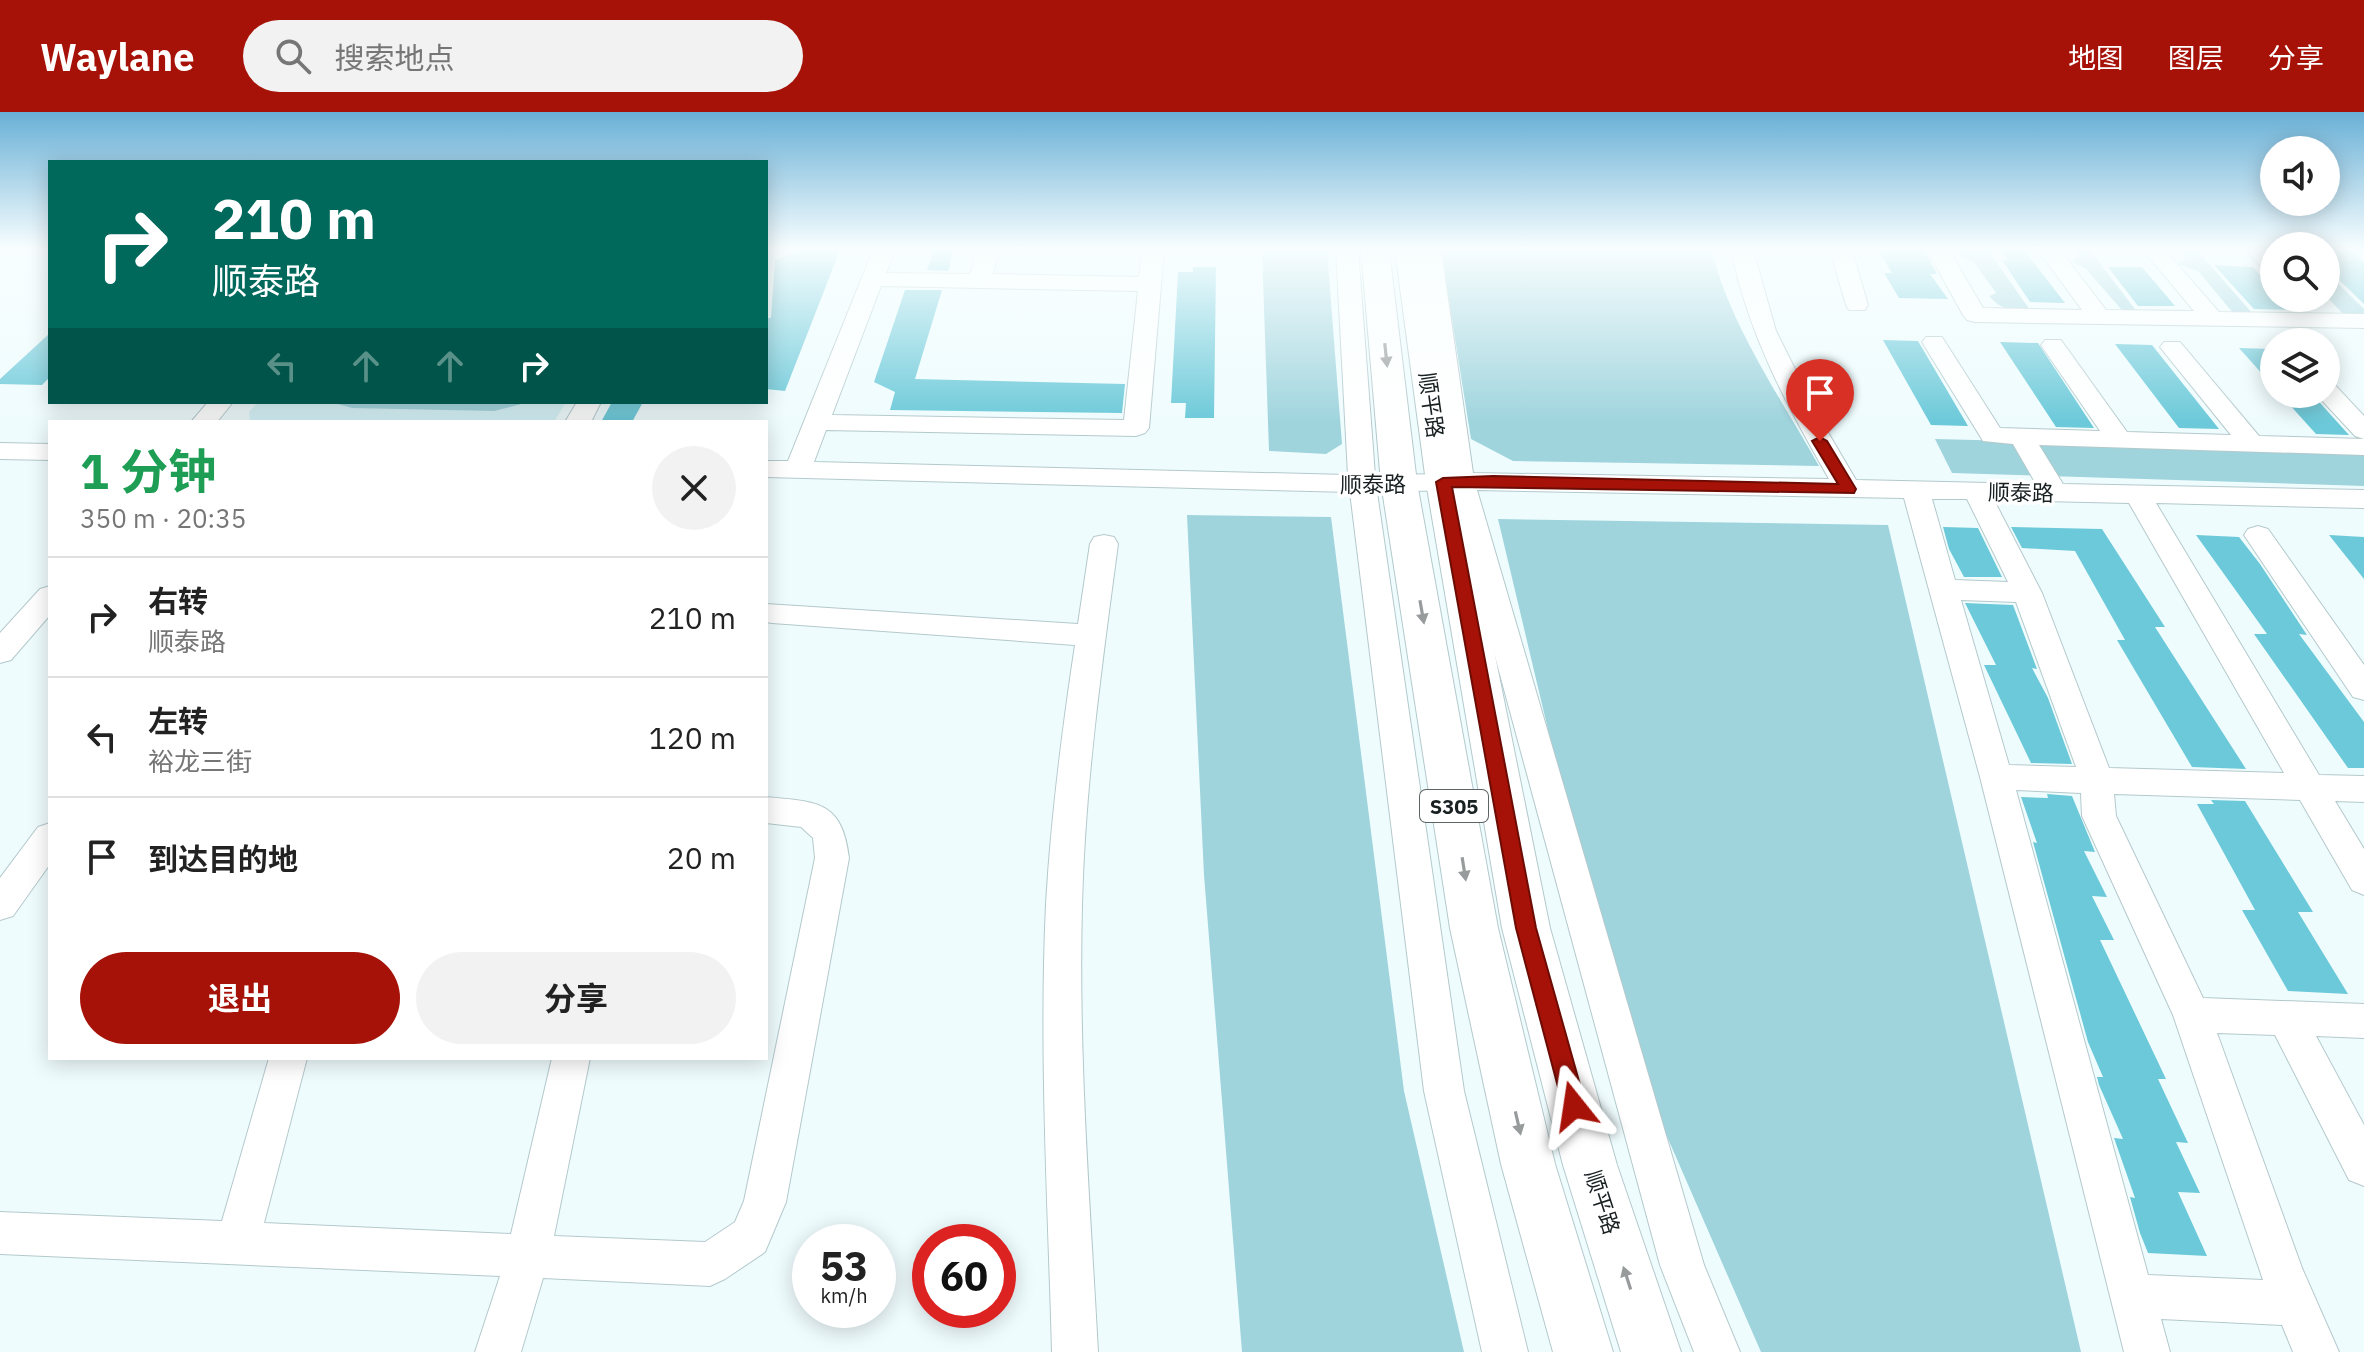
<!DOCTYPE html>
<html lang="zh">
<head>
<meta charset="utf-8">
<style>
  :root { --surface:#fff; --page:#f2f2f2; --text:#222; --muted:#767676; --line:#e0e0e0; --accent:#a61207 }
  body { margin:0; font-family:"IBM Plex Sans","Noto Sans SC",sans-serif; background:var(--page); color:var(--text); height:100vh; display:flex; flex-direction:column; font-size:30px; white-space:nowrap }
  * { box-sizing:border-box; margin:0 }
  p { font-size:26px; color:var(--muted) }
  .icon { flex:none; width:44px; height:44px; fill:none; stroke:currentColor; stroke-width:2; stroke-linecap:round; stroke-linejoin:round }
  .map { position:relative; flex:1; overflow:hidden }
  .sheet { position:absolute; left:48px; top:308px; width:720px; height:640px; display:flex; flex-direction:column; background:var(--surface); border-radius:0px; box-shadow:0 4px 20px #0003 }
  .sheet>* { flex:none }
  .top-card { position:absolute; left:48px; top:48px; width:720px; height:244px; border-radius:0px; box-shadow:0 4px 20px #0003; background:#00695c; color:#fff; overflow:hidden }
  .buttons { position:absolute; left:2260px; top:24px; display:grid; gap:16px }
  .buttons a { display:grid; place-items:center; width:80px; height:80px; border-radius:50%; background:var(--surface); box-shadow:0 4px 20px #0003; font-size:40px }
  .speed { position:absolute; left:792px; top:1112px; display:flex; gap:16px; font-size:40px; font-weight:700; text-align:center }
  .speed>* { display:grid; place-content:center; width:104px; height:104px; border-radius:50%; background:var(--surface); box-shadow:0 4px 20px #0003; line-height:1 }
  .speed small { font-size:20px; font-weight:400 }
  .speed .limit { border:12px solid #d22; background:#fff; color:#111 }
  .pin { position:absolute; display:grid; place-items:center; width:68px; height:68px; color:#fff; margin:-82px -34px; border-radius:50% 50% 50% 0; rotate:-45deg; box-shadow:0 0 8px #0007 }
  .pin .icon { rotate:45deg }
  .me { position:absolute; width:88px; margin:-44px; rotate:345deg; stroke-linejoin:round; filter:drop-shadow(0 0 6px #0008) }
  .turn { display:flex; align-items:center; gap:28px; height:168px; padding:0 32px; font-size:36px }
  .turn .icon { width:104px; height:104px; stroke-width:2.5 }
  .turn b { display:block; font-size:56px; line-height:68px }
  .lanes { display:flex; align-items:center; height:76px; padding:0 32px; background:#0003; justify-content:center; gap:40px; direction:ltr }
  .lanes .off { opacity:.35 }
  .round { display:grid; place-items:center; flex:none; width:84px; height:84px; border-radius:42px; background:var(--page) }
  .headline { display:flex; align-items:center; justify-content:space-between; height:136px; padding:0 32px }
  h1 { font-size:48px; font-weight:700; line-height:60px; color:#1e9e55 }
  .button { display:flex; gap:16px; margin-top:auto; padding:16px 32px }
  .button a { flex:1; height:92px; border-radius:48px; background:var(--accent); color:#fff; font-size:32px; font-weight:700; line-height:92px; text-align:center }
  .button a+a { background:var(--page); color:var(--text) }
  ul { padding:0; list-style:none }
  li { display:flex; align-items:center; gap:24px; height:120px; padding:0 32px; border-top:2px solid var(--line) }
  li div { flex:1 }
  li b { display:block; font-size:30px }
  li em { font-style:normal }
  header { display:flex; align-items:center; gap:48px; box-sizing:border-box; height:112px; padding:0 40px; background:var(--accent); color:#fff }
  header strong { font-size:38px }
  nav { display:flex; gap:44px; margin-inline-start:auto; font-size:28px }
  .search { width:560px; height:72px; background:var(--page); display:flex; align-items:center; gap:20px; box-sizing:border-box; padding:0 28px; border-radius:44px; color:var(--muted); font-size:30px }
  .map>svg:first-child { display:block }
  .built { fill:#d5f4f9 }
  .green { fill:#9fd4dd }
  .building { fill:#6bc9d9 }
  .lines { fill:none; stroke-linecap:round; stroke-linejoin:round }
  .minor-casing { stroke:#b4c9cc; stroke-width:2 }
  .major-casing { stroke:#b4c9cc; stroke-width:2 }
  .minor { fill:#fff; fill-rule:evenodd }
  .major { fill:#fff; fill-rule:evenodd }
  .oneway { fill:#989b9c }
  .route { fill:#a61207; stroke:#6c0c05; stroke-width:2 }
  .labels { text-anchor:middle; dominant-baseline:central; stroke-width:7; stroke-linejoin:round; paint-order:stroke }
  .shield { fill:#fff; stroke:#5e6364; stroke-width:2 }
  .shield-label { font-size:20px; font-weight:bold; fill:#192022 }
  .street-label { font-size:22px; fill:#192022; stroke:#fff }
</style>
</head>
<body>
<header>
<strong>Waylane</strong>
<div class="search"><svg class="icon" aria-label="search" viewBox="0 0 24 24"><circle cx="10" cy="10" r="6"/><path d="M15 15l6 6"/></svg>搜索地点</div>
<nav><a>地图</a><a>图层</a><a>分享</a></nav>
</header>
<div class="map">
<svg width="2364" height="1240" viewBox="0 0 2364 1240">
  <rect width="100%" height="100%" fill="#effcfe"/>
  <path class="built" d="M258,290H566L554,310H250L249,300Z"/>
  <path class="green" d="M1262,138H1327L1342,332L1326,342L1269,339Z
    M1441,138H1712C1727,208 1783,290 1819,354L1513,349L1471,327Z
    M1967,138H1988L2030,198C2012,199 2001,198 1989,184L1996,181L1974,150L1960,144Z
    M2074,138H2090L2137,200L2121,197L2086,157L2072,150L2078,142Z
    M2178,138H2197L2252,201L2234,202L2198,159L2177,152L2186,147Z
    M2326,160L2364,197V202H2343L2326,184Z
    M331,290H529L494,299L352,296Z
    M1935,327L2364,338V374L1952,361Z
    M1187,403L1331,405L1404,979L1464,1240H1242L1204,763Z
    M1498,407L1888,413L2081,1240H1761L1618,912Z"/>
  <path class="building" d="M802,138H840L785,279L766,277V206H771L775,148Z
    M934,138H954L948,159L927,158Z
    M1878,138H1924L1937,162H1930L1948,187L1899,186L1884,161H1892Z
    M2001,138H2024L2065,191L2030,190L2002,148H2008Z
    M2326,138H2351L2364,150V192L2326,155Z
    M2214,153L2253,155L2274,177V186H2283L2294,198L2254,197Z
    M1193,155H1216L1214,306H1185L1186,291H1171L1178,160H1193Z
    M2108,155H2142L2175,194H2138Z
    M905,178H942L915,267L1125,272L1122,301L890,298L895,280L874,270Z
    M50,221V265L42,273L0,272V267Z
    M1883,228L1918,229L1968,314L1931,313Z
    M2000,230L2038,231L2094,316L2056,315Z
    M2115,232L2152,233L2219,317L2179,316Z
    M2239,236L2274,237V275Z
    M2280,282H2312L2349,323L2316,322Z
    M612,290H643L632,310H601Z
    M1943,415L1978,416L2002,465H1964L1949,437Z
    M2011,415L2102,417L2165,515H2155L2246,657L2192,655L2117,528H2125L2075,439L2022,436Z
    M2196,423L2239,425L2260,452L2307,523L2299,522L2364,610V656H2348L2254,522H2267Z
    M2329,423L2364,425V467Z
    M1965,491L2013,493L2037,557L2032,556L2048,586L2072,652L2031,651L1984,553H1996Z
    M2047,682L2072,684L2095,740L2084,739L2107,785L2092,784L2114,828H2100L2166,967H2158L2188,1031L2176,1030L2200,1081L2178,1080L2207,1144L2148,1141L2140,1121L2130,1085L2135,1086L2114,1026L2123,1027L2099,973L2097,965H2103L2088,930L2033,730L2037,731L2021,685L2048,686Z
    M2211,688L2245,689L2313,800H2298L2348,882L2288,879L2242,798H2255L2197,692H2214Z"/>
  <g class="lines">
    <defs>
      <path id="minor" d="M873,138H895L886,161L968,162L971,161L976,138H998L993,162L1139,165L1142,138H1164L1149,316L1145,321L1136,324L826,318L814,350L1348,363L1336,138H1358L1375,363L1447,362L1419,138H1441L1473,361L1829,367C1786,292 1749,224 1731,138H1753L1776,219L1819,305L1856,368L2036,372L2013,332L1983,329L1922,230L1926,225H1942L2000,316L2100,319L2041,233L2045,228H2061L2127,320L2231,323L2160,235L2164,230H2180L2259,324L2364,327V343L2039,333L2063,372L2364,378V396L2156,391L2319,663L2364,664V690L2335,689L2364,737V783L2352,778L2300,688L2114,682L2116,704L2203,886L2364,892V926L2316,924L2364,1013V1074L2349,1068L2275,923L2217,921L2302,1156L2339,1240H2293L2282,1213L2161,1207L2170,1240H2124L1980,665L1904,386L1477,378L1704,1153L1740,1240H1694L1660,1153L1450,378L1377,380L1464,979L1528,1240H1482L1424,979L1350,380L766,365V349H788ZM881,174L1138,179L1124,308L832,303ZM1932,387H1967L2008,470L1955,468ZM1994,388L2129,391L2284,661L2109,656L2042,481ZM1961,488L2016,490L2076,655L2009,653ZM2016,678L2081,681L2082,704L2173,903L2263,1168L2148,1163Z
        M1830,138H1852L1868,193L1865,198H1849L1846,193Z
        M1927,138H1949L1983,196L2082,198L2038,138H2060L2106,198L2194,199L2143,138H2165L2219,200L2364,202V216L1975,210L1967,208L1963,203Z
        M2246,138H2269L2274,143V162L2266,160Z
        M2326,271L2335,273L2364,304V327L2355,324L2316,282H2326Z
        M208,290H233L217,310H191Z
        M577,290H601L591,310H565Z
        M0,331L50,332V348L0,347Z
        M2258,414L2268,417L2364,553V588L2353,585L2244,423L2248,417Z
        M1104,423L1114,425L1118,432C1102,552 1085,672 1082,793C1078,942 1090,1091 1098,1240H1052C1048,1091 1039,941 1046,792C1051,705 1062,619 1075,533L772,511L766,510V492L1078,512L1090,432L1094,425Z
        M50,474V503L11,548L0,551V521L40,477Z
        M766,685C817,690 842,688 849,746L786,1090L765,1140L725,1167L710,1174L543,1166L521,1240H475L500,1164L0,1142V1100L222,1109L269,946H307L264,1111L511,1122L552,946H590L554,1124L705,1130L735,1110L744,1089L815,746L813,726L801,715L766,711Z
        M50,711V752L13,804L0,808V766L38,715Z"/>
      <path id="major" d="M1361,138H1389L1417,371L1498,816L1555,1052L1613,1240H1553L1501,1052L1450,816L1381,371Z
        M1395,138H1423L1460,370L1550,816L1617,1053L1681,1240H1621L1563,1053L1502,816L1426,370Z"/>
    </defs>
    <use href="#minor" class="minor-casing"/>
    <use href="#major" class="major-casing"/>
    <use href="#minor" class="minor"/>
    <use href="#major" class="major"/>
  </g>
  <defs><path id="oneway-solid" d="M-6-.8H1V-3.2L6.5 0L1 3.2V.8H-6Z" transform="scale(2)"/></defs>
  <g class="oneway">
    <use href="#oneway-solid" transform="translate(1386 243) rotate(84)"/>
    <use href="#oneway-solid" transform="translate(1422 500) rotate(80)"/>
    <use href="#oneway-solid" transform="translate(1464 757) rotate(81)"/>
    <use href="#oneway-solid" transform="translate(1518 1011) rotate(77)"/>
    <use href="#oneway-solid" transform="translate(1627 1166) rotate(-108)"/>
  </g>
  <linearGradient id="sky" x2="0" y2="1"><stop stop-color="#69b0d6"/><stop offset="0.44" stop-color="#f8feff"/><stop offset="1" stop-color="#f8feff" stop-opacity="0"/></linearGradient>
  <rect width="2364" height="311" fill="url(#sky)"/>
  <path class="route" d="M1820,325L1827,329L1856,377L1854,381L1452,375L1536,816L1586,994L1582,1001L1574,1004L1566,1001L1563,994L1516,816L1436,370L1443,366L1493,364L1838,372L1812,329Z"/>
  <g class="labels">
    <rect class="shield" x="1420" y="678" width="68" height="32" rx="6"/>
    <g class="shield-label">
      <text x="1454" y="694">S305</text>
    </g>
    <g class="street-label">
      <text transform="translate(1432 293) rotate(82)">顺平路</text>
      <text x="1373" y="371">顺泰路</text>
      <text transform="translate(2021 380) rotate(1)">顺泰路</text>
      <text transform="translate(1603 1090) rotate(72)">顺平路</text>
    </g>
  </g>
</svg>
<div class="buttons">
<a><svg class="icon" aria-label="sound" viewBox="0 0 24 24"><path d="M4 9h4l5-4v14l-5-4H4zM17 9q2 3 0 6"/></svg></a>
<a><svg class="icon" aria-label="search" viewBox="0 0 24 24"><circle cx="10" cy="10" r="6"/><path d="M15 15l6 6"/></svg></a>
<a><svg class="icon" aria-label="layers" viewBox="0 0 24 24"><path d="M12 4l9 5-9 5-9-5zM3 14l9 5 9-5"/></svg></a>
</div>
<div class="speed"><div>53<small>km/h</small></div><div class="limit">60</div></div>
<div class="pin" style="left:1820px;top:329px;background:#d93025"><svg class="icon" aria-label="arrive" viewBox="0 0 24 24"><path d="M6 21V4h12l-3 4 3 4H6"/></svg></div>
<svg class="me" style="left:1574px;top:994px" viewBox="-20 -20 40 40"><path d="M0-17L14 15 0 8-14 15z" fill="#a61207" stroke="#fff" stroke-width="4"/></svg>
<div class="top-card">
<div class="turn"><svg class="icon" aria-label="right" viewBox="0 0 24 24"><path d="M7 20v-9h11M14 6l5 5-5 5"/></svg><div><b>210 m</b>顺泰路</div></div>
<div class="lanes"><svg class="icon off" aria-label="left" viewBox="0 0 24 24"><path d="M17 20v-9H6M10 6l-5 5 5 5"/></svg><svg class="icon off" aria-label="ahead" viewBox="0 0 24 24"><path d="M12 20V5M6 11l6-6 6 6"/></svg><svg class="icon off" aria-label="ahead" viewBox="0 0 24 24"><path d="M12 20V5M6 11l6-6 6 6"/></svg><svg class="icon" aria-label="right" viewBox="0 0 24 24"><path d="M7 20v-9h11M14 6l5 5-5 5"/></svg></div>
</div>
<section class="sheet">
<div class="headline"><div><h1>1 分钟</h1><p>350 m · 20:35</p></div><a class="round"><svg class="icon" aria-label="close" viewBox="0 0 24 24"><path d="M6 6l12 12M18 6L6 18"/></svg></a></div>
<ul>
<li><svg class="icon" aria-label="right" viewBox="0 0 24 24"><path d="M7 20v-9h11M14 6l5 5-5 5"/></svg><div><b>右转</b><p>顺泰路</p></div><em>210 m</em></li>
<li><svg class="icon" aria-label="left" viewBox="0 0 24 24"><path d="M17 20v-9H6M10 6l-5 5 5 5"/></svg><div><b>左转</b><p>裕龙三街</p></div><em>120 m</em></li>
<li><svg class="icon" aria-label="arrive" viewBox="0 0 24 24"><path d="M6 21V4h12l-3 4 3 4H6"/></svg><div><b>到达目的地</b></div><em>20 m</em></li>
</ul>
<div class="button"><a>退出</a><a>分享</a></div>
</section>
</div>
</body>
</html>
